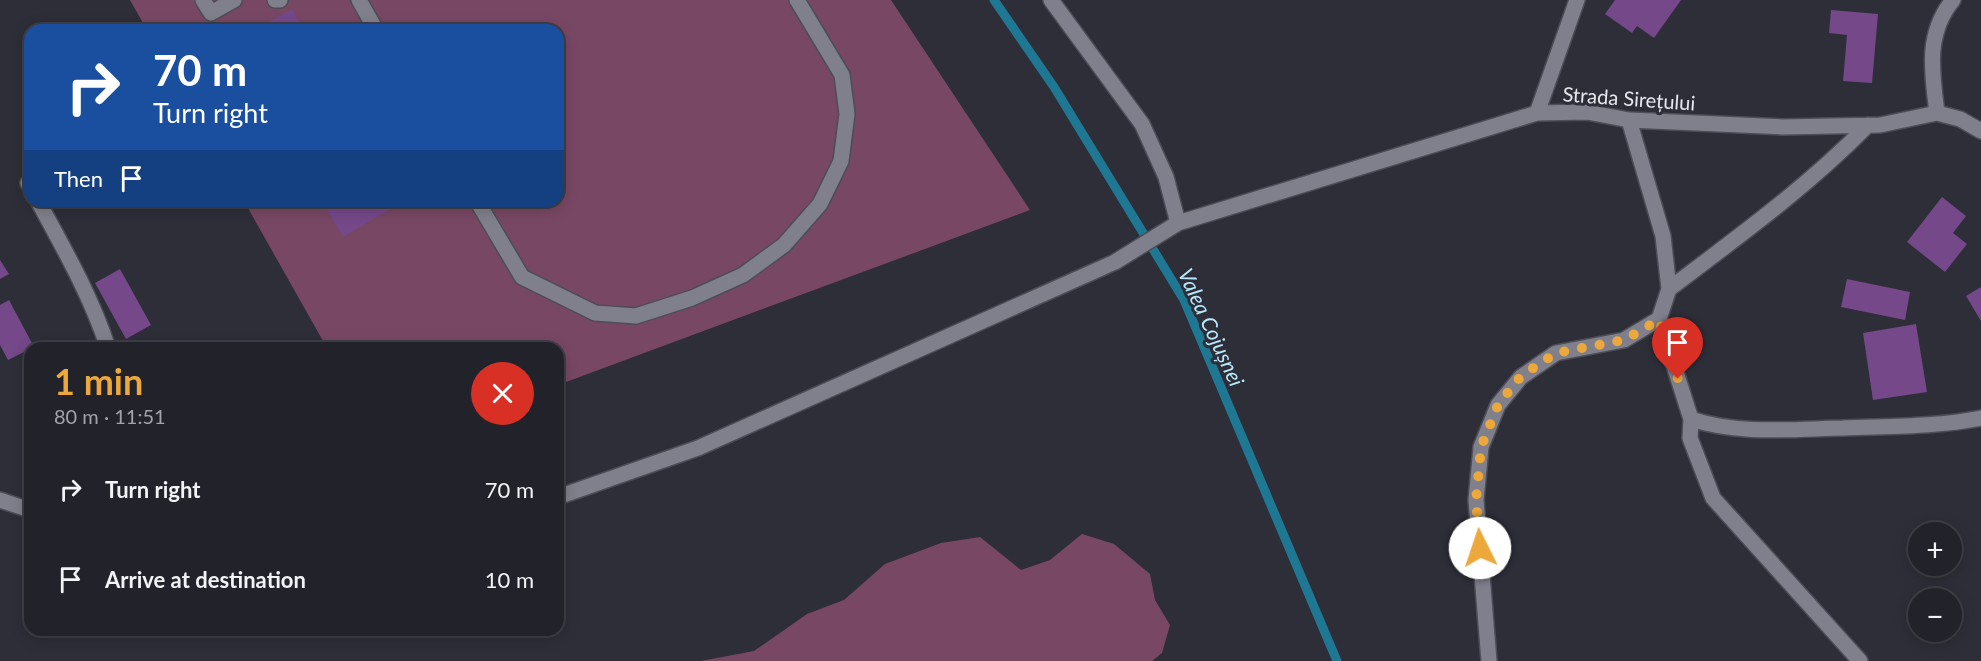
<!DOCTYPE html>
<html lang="en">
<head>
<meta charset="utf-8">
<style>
  :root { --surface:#22222b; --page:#2e2f37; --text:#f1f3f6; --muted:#a2a4a9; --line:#3f3f47; --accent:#eda83b }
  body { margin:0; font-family:Lato,sans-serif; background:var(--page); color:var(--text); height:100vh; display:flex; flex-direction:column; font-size:22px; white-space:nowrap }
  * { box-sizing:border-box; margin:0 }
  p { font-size:20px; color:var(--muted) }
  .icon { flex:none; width:33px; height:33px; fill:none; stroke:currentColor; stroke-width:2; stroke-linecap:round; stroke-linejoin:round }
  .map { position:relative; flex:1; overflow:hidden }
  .side { position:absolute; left:24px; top:342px; width:540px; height:294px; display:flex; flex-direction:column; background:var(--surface); border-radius:18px; box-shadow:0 3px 15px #0003,0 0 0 2px var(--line) }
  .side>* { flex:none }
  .guide { position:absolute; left:24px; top:24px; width:540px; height:183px; border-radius:18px; box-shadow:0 3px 15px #0003,0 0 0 2px var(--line); background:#1a4fa0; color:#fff; overflow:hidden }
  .tools { position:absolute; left:1908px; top:522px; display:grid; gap:12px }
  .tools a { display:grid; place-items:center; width:54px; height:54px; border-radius:50%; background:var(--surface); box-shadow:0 3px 15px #0003,0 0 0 2px var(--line); font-size:30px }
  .pin { position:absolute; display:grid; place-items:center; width:51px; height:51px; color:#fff; margin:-62px -26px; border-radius:50% 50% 50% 0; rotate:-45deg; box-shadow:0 0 6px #0007 }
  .pin .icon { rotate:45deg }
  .me { position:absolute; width:66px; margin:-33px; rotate:356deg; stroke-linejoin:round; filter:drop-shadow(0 0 4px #0008) }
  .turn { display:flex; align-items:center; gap:21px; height:126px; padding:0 30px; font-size:27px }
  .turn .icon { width:78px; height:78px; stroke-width:2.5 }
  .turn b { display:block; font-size:42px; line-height:51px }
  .then { display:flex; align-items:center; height:57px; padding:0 30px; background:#0003; gap:12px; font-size:22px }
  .round { display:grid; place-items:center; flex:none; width:63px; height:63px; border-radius:32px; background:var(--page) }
  .head { display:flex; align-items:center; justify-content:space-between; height:102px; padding:0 30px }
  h1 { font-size:36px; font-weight:700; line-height:45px; color:var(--accent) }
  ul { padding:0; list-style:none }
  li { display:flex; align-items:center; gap:18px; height:90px; padding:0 30px }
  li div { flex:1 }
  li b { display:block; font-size:22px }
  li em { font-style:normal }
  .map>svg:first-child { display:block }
  .green { fill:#784764 }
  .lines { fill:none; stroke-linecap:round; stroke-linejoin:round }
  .stream { stroke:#1f7893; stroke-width:9 }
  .building { fill:#744889 }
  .minor-casing { stroke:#4c4d56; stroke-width:18 }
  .minor { stroke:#80808c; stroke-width:15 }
  .route { stroke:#eda83b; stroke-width:10; stroke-dasharray:0 18 }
  .labels { text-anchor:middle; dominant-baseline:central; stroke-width:6; stroke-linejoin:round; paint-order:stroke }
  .street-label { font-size:20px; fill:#e7e8ee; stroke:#2e2e39 }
  .water-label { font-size:21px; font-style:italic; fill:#b8e9fc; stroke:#2e2e39 }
</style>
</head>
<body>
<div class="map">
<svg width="1981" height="661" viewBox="0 0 1981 661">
  <rect width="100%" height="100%" fill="#2e2e39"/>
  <path class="green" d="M130,0H891L1030,210L558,385V348H327L244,201H558V30H147Z
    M1082,534L1114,544L1150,574L1155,600L1170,625L1162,653L1152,661H701L754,651L807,614L844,600L885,564L941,543L980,537L1021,570L1050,560Z"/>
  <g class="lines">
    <path class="stream" d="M994,0L1054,87L1184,300L1337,661"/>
  </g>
  <path class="building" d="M1615,0H1681L1654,38L1637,26L1632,33L1605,14Z
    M292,9L304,30H255Z
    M1831,10L1878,14L1872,83L1843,81L1847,35L1829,33Z
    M1942,197L1966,216L1953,233L1967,244L1945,272L1907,242Z
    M322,201H404L343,237Z
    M0,260L9,274L0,279Z
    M120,269L151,325L126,339L95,283Z
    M1847,279L1910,292L1905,320L1841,307Z
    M1981,287V321L1966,296Z
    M9,300L34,347L8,360L0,345V305Z
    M1916,324L1927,392L1873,400L1863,333Z"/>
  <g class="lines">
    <defs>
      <path id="minor" d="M203,0L211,13L234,0
        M275,0H280
        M359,0L376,30
        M1051,0L1142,124L1166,177L1178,223
        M1537,113L1577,0
        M1937,113C1932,73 1925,34 1953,0
        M28,183L30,186
        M38,201C64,249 91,296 108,348
        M477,201L522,277L595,313L636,316L692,298L743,275L784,245L820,204L841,161L847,114L842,75L797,0
        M1669,289C1738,237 1807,187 1868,125
        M1659,319L1691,419L1690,438L1713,498L1860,661
        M1691,419C1739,435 1793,429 1843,428C1889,426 1935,427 1981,418
        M558,497L698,448L1115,262L1178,223L1537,113L1587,112L1629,120L1783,127L1880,125L1937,113L1960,119L1981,131
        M0,500L30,510
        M1489,661L1476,500L1481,447L1498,405L1521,377L1556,353L1624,340L1659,319L1669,289L1663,236L1629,120"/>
    </defs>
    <use href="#minor" class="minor-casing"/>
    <use href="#minor" class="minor"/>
  </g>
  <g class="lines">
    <path class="route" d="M1480,548L1476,501L1481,447L1498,405L1521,376L1556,353L1624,340L1659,320L1678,379"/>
  </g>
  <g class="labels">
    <g class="street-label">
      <text transform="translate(1629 98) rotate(4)">Strada Sirețului</text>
    </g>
    <g class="water-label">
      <text transform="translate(1212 327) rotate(65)">Valea Cojușnei</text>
    </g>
  </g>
</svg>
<div class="tools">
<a>+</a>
<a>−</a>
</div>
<div class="pin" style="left:1678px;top:379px;background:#d93025"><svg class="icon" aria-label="arrive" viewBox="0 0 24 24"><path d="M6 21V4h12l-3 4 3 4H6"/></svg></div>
<svg class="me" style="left:1480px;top:548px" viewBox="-20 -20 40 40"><circle r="19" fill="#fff"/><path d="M0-13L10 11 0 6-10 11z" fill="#eda83b"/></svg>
<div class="guide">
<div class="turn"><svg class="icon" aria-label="right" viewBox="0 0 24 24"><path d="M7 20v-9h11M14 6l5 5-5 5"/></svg><div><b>70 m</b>Turn right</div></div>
<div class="then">Then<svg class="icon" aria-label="arrive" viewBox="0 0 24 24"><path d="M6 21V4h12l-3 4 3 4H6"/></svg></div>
</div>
<section class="side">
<div class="head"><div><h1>1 min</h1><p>80 m · 11:51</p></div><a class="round" style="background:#d93025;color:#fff"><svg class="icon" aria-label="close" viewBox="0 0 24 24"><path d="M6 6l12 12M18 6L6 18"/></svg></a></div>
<ul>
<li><svg class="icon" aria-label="right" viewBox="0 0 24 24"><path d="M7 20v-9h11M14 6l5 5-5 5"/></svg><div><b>Turn right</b></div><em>70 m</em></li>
<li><svg class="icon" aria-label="arrive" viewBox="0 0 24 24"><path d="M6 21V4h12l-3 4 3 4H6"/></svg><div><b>Arrive at destination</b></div><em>10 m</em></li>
</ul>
</section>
</div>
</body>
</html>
